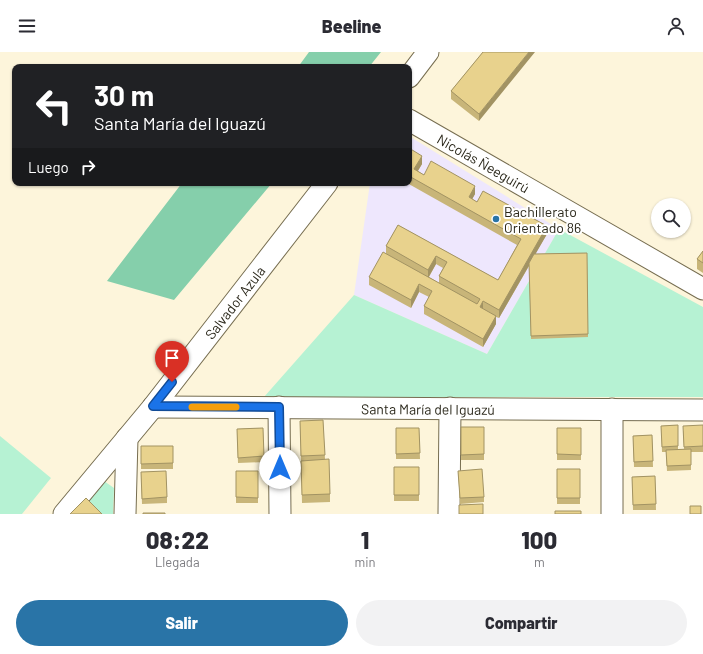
<!DOCTYPE html>
<html lang="es">
<head>
<meta charset="utf-8">
<style>
  :root { --surface:#fff; --page:#f2f2f3; --text:#2b2b33; --muted:#7c7c81; --accent:#2974a7 }
  body { margin:0; font-family:Barlow,sans-serif; background:var(--page); color:var(--text); height:100vh; display:flex; flex-direction:column; font-size:15px; white-space:nowrap }
  * { box-sizing:border-box; margin:0 }
  p { font-size:13px; color:var(--muted) }
  .icon { flex:none; width:22px; height:22px; fill:none; stroke:currentColor; stroke-width:2; stroke-linecap:round; stroke-linejoin:round }
  .map { position:relative; height:462px; overflow:hidden }
  .details { display:flex; flex-direction:column; background:var(--surface); flex:1 }
  .details>* { flex:none }
  .hud { position:absolute; left:12px; top:12px; width:400px; height:122px; border-radius:8px; box-shadow:0 1px 3px #0004; background:#202124; color:#fff; overflow:hidden }
  .controls { position:absolute; left:651px; top:146px; display:grid; gap:8px }
  .controls a { display:grid; place-items:center; width:40px; height:40px; border-radius:50%; background:var(--surface); box-shadow:0 1px 3px #0004; font-size:20px }
  .pin { position:absolute; display:grid; place-items:center; width:34px; height:34px; color:#fff; margin:-41px -17px; border-radius:50% 50% 50% 0; rotate:-45deg; box-shadow:0 0 4px #0007 }
  .pin .icon { rotate:45deg }
  .me { position:absolute; width:44px; margin:-22px; rotate:0deg; stroke-linejoin:round; filter:drop-shadow(0 0 3px #0008) }
  .turn { display:flex; align-items:center; gap:14px; height:84px; padding:0 16px; font-size:18px }
  .turn .icon { width:52px; height:52px; stroke-width:2.5 }
  .turn b { display:block; font-size:28px; line-height:34px }
  .then { display:flex; align-items:center; height:38px; padding:0 16px; background:#0003; gap:8px; font-size:15px }
  .eta { display:flex; justify-content:space-evenly; align-items:center; height:68px; text-align:center }
  .eta b { font-size:24px; font-weight:800; line-height:28px }
  .primary-button { display:flex; gap:8px; margin-top:auto; padding:8px 16px }
  .primary-button a { flex:1; height:46px; border-radius:24px; background:var(--accent); color:#fff; font-size:16px; font-weight:800; line-height:46px; text-align:center }
  .primary-button a+a { background:var(--page); color:var(--text) }
  header { display:flex; justify-content:space-between; align-items:center; height:52px; padding:0 16px; background:var(--surface); font-size:18px; font-weight:800 }
  .map>svg:first-child { display:block }
  .education { fill:#eee7fd }
  .green { fill:#b6f2d3 }
  .forest { fill:#85cfab }
  .lines { fill:none; stroke-linecap:round; stroke-linejoin:round }
  .minor-casing { stroke:#766d50; stroke-width:23 }
  .minor { stroke:#fff; stroke-width:21 }
  .wall { fill:#c8b579; fill-rule:evenodd }
  .shaded-wall { fill:#a29363 }
  .building { fill:#e8d28d; stroke:#a29363 }
  .route-casing { stroke:#114b97; stroke-width:10 }
  .route { stroke:#1a73e8; stroke-width:7 }
  .slow { stroke:#f59e0b; stroke-width:7 }
  .poi-dot { fill:#2974a7; stroke:#fff; stroke-width:1.5 }
  .labels { text-anchor:middle; dominant-baseline:central; stroke-width:4; stroke-linejoin:round; paint-order:stroke }
  .street-label { font-size:14px; fill:#2a271a; stroke:#fff }
  .poi-label { font-size:14px; fill:#2a271a; stroke:#fff; text-anchor:start }
</style>
</head>
<body>
<header><svg class="icon" aria-label="menu" viewBox="0 0 24 24"><path d="M4 6h16M4 12h16M4 18h16"/></svg>Beeline<svg class="icon" aria-label="person" viewBox="0 0 24 24"><circle cx="12" cy="8" r="4"/><path d="M4 21q1-7 8-7t8 7"/></svg></header>
<div class="map">
<svg width="703" height="462" viewBox="0 0 703 462">
  <rect width="100%" height="100%" fill="#fdf5db"/>
  <path class="education" d="M409,84L559,177L487,302L354,243L370,131H409Z"/>
  <path class="green" d="M559,177L703,255V345H264L354,243L487,302Z
    M0,384L51,426L22,462H0Z
    M104,429L114,436L113,462H77Z"/>
  <path class="forest" d="M309,0H381L369,15H298Z
    M182,131H272L174,248L107,229Z"/>
  <g class="lines">
    <defs>
      <g id="minor">
        <path d="M409,25L428,0"/>
        <path id="s1" d="M409,68L703,237"/>
        <path id="s2" d="M153,355L703,358"/>
        <path d="M279,355L280,462"/>
        <path d="M612,357V462"/>
        <path id="s3" d="M64,462L153,355L327,131"/>
        <path d="M125,462L127,386"/>
        <path d="M449,462L450,356"/>
      </g>
    </defs>
    <use href="#minor" class="minor-casing"/>
    <use href="#minor" class="minor"/>
  </g>
  <path class="wall" d="M483,0L479,69L451,47V39Z
    M409,96L422,112L418,119L424,123L475,142L472,147L477,150L547,182L535,202L587,201L588,285L531,287L529,214L499,266L496,265V272L483,295L424,262V254L429,245L419,240L411,256L369,233V225L386,201V194L398,173L498,228L517,193L407,131H409ZM436,212L443,216L439,224V231L429,225Z
    M703,199V221L697,217V207Z
    M323,368L325,407L330,442V450L302,451L300,369Z
    M678,373V397H684L683,379L703,373V400H691V418L667,419L666,400H662L661,374Z
    M461,375H484V408H461Z
    M263,376L264,410L238,411L237,377Z
    M396,376H419L420,407H396Z
    M557,376H581V408H557Z
    M652,383L653,415H634L633,384Z
    M141,394H173V417H141Z
    M394,415H419V449H394Z
    M557,417H580V452H557Z
    M236,419H258V451H236Z
    M458,419L484,445V450L460,452Z
    M141,420L167,445V451L142,452Z
    M655,424L656,458H633L632,425Z"/>
  <path class="shaded-wall" d="M529,0H535L479,69V62Z
    M422,104V112L414,125V117Z
    M475,134V142L469,153V145Z
    M547,174V182L499,266V258Z
    M436,204V212L428,226V218Z
    M419,232V240L411,256V248Z
    M483,249V257L480,255Z
    M496,264V272L483,295V287Z"/>
  <path class="building" d="M483,0H529L479,62L451,39Z
    M409,96L422,104L414,117L424,123L431,109L475,134L469,145L477,150L483,139L547,174L499,258L483,249L480,255L496,264L483,287L424,254L432,239L419,232L411,248L369,225L383,200L477,252L480,247L439,224L447,210L436,204L428,218L386,194L398,173L498,228L521,187L409,124Z
    M703,199V211L697,207Z
    M587,201L588,282L531,284L529,211L534,202Z
    M323,368L325,403L301,404L300,369Z
    M678,373V394L662,395L661,374Z
    M703,373V394L684,395L683,374Z
    M461,375H484V402L461,403Z
    M263,376L264,404L238,406L237,377Z
    M396,376H419L420,401L396,402Z
    M557,376H581V403L557,402Z
    M652,383L653,409L634,410L633,384Z
    M141,394H173V411L141,412Z
    M691,397V413L667,414L666,398Z
    M329,407L330,442L302,443L301,409Z
    M394,415H419V443H394Z
    M482,417L484,445L460,446L458,419Z
    M557,417H580V446H557Z
    M166,419L167,445L142,447L141,420Z
    M236,419H258V446L236,445Z
    M655,424L656,452L633,453L632,425Z
    M86,446L102,462H70Z
    M483,452V462H459V453Z
    M690,454H701V462H690Z
    M555,459H581V462H555Z
    M143,461H165V462H143Z"/>
  <g class="lines">
    <defs>
      <path id="route" d="M172,330L153,354L279,355L280,416"/>
    </defs>
    <use href="#route" class="route-casing"/>
    <use href="#route" class="route"/>
    <path class="slow" d="M192,355H236"/>
  </g>
  <circle class="poi-dot" cx="496" cy="167" r="4"/>
  <g class="labels">
    <g class="street-label">
      <text stroke="none"><textPath href="#s1" startOffset="86">Nicolás Ñeeguirú</textPath></text>
      <text stroke="none"><textPath href="#s3" startOffset="272">Salvador Azula</textPath></text>
      <text stroke="none"><textPath href="#s2" startOffset="275">Santa María del Iguazú</textPath></text>
    </g>
    <g class="poi-label">
      <text x="504" y="159">Bachillerato<tspan x="504" dy="16">Orientado 86</tspan></text>
    </g>
  </g>
</svg>
<div class="controls">
<a><svg class="icon" aria-label="search" viewBox="0 0 24 24"><circle cx="10" cy="10" r="6"/><path d="M15 15l6 6"/></svg></a>
</div>
<div class="pin" style="left:172px;top:330px;background:#d93025"><svg class="icon" aria-label="arrive" viewBox="0 0 24 24"><path d="M6 21V4h12l-3 4 3 4H6"/></svg></div>
<svg class="me" style="left:280px;top:416px" viewBox="-20 -20 40 40"><circle r="19" fill="#fff"/><path d="M0-13L10 11 0 6-10 11z" fill="#1a73e8"/></svg>
<div class="hud">
<div class="turn"><svg class="icon" aria-label="left" viewBox="0 0 24 24"><path d="M17 20v-9H6M10 6l-5 5 5 5"/></svg><div><b>30 m</b>Santa María del Iguazú</div></div>
<div class="then">Luego<svg class="icon" aria-label="right" viewBox="0 0 24 24"><path d="M7 20v-9h11M14 6l5 5-5 5"/></svg></div>
</div>
</div>
<section class="details">
<div class="eta">
<div><b>08:22</b><p>Llegada</p></div>
<div><b>1</b><p>min</p></div>
<div><b>100</b><p>m</p></div>
</div>
<div class="primary-button"><a>Salir</a><a>Compartir</a></div>
</section>
</body>
</html>
